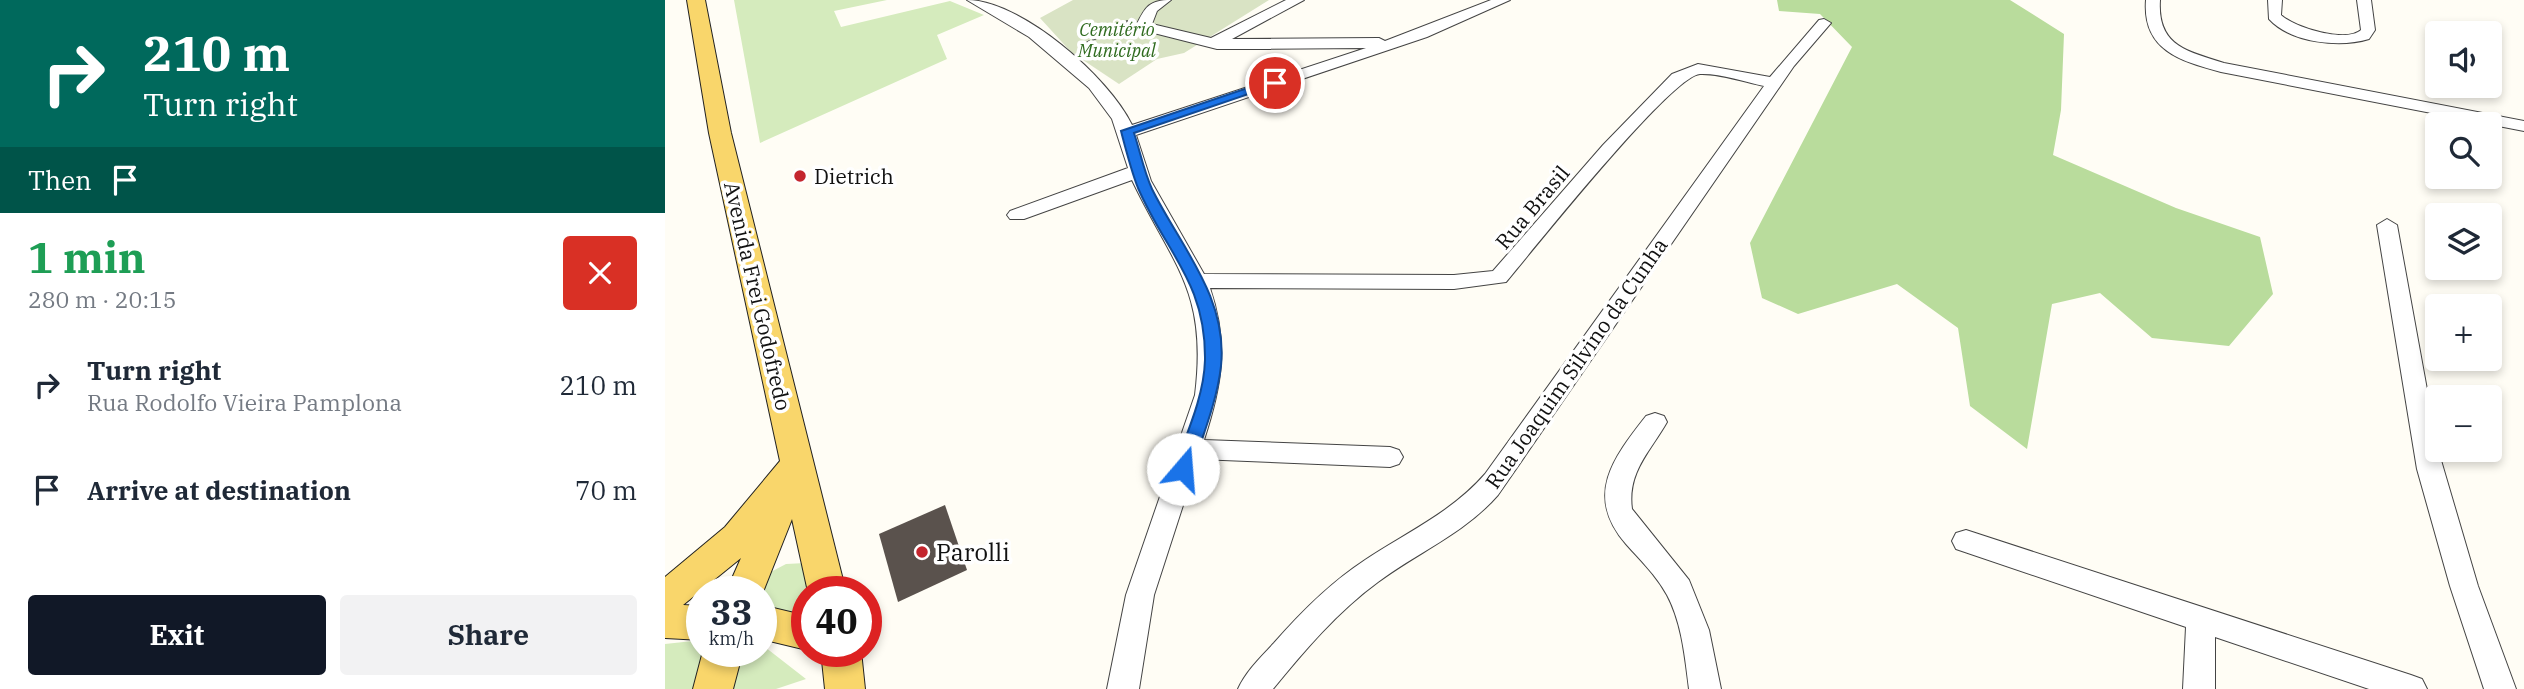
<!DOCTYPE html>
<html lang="en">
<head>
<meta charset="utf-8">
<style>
  :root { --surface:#fff; --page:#f2f2f3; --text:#1f2937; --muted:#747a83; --accent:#111827 }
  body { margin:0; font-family:"IBM Plex Serif",serif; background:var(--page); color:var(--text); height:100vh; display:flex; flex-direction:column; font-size:26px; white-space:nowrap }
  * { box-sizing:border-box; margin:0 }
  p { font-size:23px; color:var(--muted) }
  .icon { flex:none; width:38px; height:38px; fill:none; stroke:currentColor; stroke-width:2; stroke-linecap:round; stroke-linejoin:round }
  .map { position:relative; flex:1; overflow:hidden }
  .drawer { display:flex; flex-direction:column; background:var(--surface); width:665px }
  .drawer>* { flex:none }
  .guide { background:#00695c; color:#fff; overflow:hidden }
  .buttons { position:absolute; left:1760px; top:21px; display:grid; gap:14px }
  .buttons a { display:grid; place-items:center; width:77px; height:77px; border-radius:7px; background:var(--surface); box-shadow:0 4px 10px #0003; font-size:35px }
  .speed { position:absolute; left:21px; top:576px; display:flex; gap:14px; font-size:35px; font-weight:700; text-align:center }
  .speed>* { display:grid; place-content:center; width:91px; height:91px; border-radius:50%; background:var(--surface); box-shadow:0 4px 10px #0003; line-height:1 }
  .speed small { font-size:18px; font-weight:400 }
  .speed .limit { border:10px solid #d22; background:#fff; color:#111 }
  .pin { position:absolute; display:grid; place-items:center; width:60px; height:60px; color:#fff; margin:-30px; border:4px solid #fff; border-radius:50%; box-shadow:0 2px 7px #0007 }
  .me { position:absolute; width:77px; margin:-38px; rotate:18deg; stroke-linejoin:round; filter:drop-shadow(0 0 5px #0008) }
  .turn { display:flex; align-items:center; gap:24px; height:147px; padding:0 28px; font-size:32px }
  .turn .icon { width:91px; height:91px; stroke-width:2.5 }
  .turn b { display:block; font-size:49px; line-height:60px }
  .then { display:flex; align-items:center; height:66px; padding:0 28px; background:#0003; gap:14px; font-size:26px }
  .round { display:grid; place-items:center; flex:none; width:74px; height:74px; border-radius:7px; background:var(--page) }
  .head { display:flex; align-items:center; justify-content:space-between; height:119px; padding:0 28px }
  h1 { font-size:42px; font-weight:700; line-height:52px; color:#1e9e55 }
  .primary-button { display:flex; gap:14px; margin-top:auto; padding:14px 28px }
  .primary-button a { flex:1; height:80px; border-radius:7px; background:var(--accent); color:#fff; font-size:28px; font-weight:700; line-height:80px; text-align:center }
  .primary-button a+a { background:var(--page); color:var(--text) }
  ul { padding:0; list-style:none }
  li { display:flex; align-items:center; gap:21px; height:105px; padding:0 28px }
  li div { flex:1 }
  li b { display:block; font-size:26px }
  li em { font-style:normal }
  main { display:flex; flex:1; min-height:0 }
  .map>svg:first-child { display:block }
  .green { fill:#d5ebbd }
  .forest { fill:#b9dc9c }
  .cemetery { fill:#d9e3c4 }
  .building { fill:#5a524d }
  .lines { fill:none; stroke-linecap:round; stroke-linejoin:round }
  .minor-casing { stroke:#444; stroke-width:2 }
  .major-casing { stroke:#222; stroke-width:2 }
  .path { stroke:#333; stroke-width:2.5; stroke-dasharray:5 2.5; stroke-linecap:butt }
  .minor { fill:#fff; fill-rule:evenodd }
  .major { fill:#f9d66b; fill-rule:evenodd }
  .route { fill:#1a73e8; stroke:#114b97; stroke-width:2 }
  .poi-dot { fill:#c4262e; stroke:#fff; stroke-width:2.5 }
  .labels { text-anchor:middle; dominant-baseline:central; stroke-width:7; stroke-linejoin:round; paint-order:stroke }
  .far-park-label { font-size:18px; font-style:italic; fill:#2f6b1f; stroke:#fff }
  .poi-label { font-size:21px; fill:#111; stroke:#fff; text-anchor:start }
  .street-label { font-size:21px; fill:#111; stroke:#fff }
  .near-poi-label { font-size:24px; fill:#111; stroke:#fff; text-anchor:start }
</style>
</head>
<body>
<main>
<section class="drawer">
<div class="guide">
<div class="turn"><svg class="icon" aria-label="right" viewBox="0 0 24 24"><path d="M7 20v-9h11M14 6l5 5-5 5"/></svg><div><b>210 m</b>Turn right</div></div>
<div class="then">Then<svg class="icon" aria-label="arrive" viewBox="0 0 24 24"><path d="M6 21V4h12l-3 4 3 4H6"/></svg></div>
</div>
<div class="head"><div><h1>1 min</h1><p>280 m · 20:15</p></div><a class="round" style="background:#d93025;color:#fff"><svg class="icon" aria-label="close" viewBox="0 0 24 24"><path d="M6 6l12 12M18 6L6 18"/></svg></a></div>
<ul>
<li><svg class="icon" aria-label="right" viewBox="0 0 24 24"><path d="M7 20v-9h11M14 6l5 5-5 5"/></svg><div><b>Turn right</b><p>Rua Rodolfo Vieira Pamplona</p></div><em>210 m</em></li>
<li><svg class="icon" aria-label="arrive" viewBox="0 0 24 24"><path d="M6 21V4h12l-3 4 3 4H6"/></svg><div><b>Arrive at destination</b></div><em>70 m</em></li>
</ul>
<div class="primary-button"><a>Exit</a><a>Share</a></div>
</section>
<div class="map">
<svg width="1859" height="689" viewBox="0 0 1859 689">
  <rect width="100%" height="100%" fill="#fffdf5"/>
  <path class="green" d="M69,0H222L169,11L176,27L285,1L319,15L272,35L282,59L95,143Z
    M141,563L150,591L142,592V620L96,609L100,575L121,564Z
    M37,640V651H44L29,689H0V644Z
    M96,644L141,679L111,689H56L70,651H96Z"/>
  <path class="forest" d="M1112,0H1345L1399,34L1396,110L1388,155L1511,208L1595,237L1608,294L1564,346L1487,338L1435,293L1387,304L1362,449L1305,406L1293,328L1232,284L1133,314L1097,298L1085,243L1187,47L1155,14L1114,11Z"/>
  <path class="cemetery" d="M408,0H604L519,53L492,59L454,84L406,52L375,18Z"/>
  <path class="building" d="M280,505L302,570L233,602L214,534Z"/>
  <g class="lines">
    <defs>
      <path id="minor" d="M302,0C356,0 444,77 467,125L701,48L552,49L473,29L471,26C480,7 484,0 506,0L492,11L487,24L546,38L621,0H639L567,39L714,38L720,41L826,0H845L762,37L471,135L486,181L539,274L789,275L828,271L938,145L1007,74L1033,64L1105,77L1154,20L1159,19L1166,23L1129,66L833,495C799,534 753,552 713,582C672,612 640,650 608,689H573C581,671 596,657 609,643C636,612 665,583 700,560C742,532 786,513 820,474L1099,86C1080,82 1054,73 1035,74C1006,76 868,250 841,282L789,289L545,288C564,344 557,385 539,440L725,447L734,450L738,457L734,464L725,467L533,459L489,595L474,689H442L461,595L530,395C543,290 508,266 467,180L359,219H345L342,215L345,211L463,168L447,119L424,88L364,37Z
        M1481,0H1495C1492,46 1522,51 1559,63L1859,121V131L1556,72C1515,61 1477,50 1481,0Z
        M1603,0H1617L1616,15C1630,28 1681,43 1696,30L1692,0H1706L1710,30L1704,39C1675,48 1626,43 1604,19Z
        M1722,219L1732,225L1773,450L1813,586L1851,689H1819L1785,586L1752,469L1712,225Z
        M990,413L999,416L1002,422C985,452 962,472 967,509L1024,580L1044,630L1056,689H1024C1020,658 1017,623 1002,595C991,575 976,561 961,544C919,496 948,458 981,416Z
        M1301,530L1746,675L1757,679L1762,689H1704L1550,637V689H1518L1521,627L1291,549L1287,541L1291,533Z"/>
      <path id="major" d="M22,0H40L66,133L181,592H143L127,519L96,597V592H61L76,558L18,605L37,606V640L0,638V577L60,527L115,461L44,133Z
        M96,605L142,616V650L96,639Z
        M38,651H78L68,689H28Z
        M156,651H196L200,689H160Z"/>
    </defs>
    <use href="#minor" class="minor-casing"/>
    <use href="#major" class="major-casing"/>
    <path class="path" d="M414,47L463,21"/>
    <use href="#minor" class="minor"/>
    <use href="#major" class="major"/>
  </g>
  <path class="route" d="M606,80L616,83L469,133C475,151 479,172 487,189C515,246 563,297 556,366C552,401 538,435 527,469L518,476L509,469C521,435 539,397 540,360C541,282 501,253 473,188C466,170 461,150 456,131Z"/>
  <g class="poi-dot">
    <circle cx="135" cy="176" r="7"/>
    <circle cx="257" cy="552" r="7"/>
  </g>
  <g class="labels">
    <g class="far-park-label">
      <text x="452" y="29">Cemitério<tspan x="452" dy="21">Municipal</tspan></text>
    </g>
    <g class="poi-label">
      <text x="149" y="176">Dietrich</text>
    </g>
    <g class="street-label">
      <text transform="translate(867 207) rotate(-50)">Rua Brasil</text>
      <text transform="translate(93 296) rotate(77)">Avenida Frei Godofredo</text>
      <text transform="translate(911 363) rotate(-55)">Rua Joaquim Silvino da Cunha</text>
    </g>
    <g class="near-poi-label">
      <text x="271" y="552">Parolli</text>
    </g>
  </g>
</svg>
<div class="buttons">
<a><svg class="icon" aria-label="sound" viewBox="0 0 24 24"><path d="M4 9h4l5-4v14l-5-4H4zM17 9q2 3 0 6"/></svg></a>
<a><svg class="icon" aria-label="search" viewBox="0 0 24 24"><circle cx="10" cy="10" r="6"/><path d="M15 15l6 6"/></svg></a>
<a><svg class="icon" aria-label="layers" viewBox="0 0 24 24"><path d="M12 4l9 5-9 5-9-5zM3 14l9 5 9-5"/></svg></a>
<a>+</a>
<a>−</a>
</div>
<div class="speed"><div>33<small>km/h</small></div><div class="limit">40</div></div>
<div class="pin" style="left:610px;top:83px;background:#d93025"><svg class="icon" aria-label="arrive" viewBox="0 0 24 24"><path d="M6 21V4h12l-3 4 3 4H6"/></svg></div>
<svg class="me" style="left:518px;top:469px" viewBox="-20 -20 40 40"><circle r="19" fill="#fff"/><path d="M0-13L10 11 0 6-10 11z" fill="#1a73e8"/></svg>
</div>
</main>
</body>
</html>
